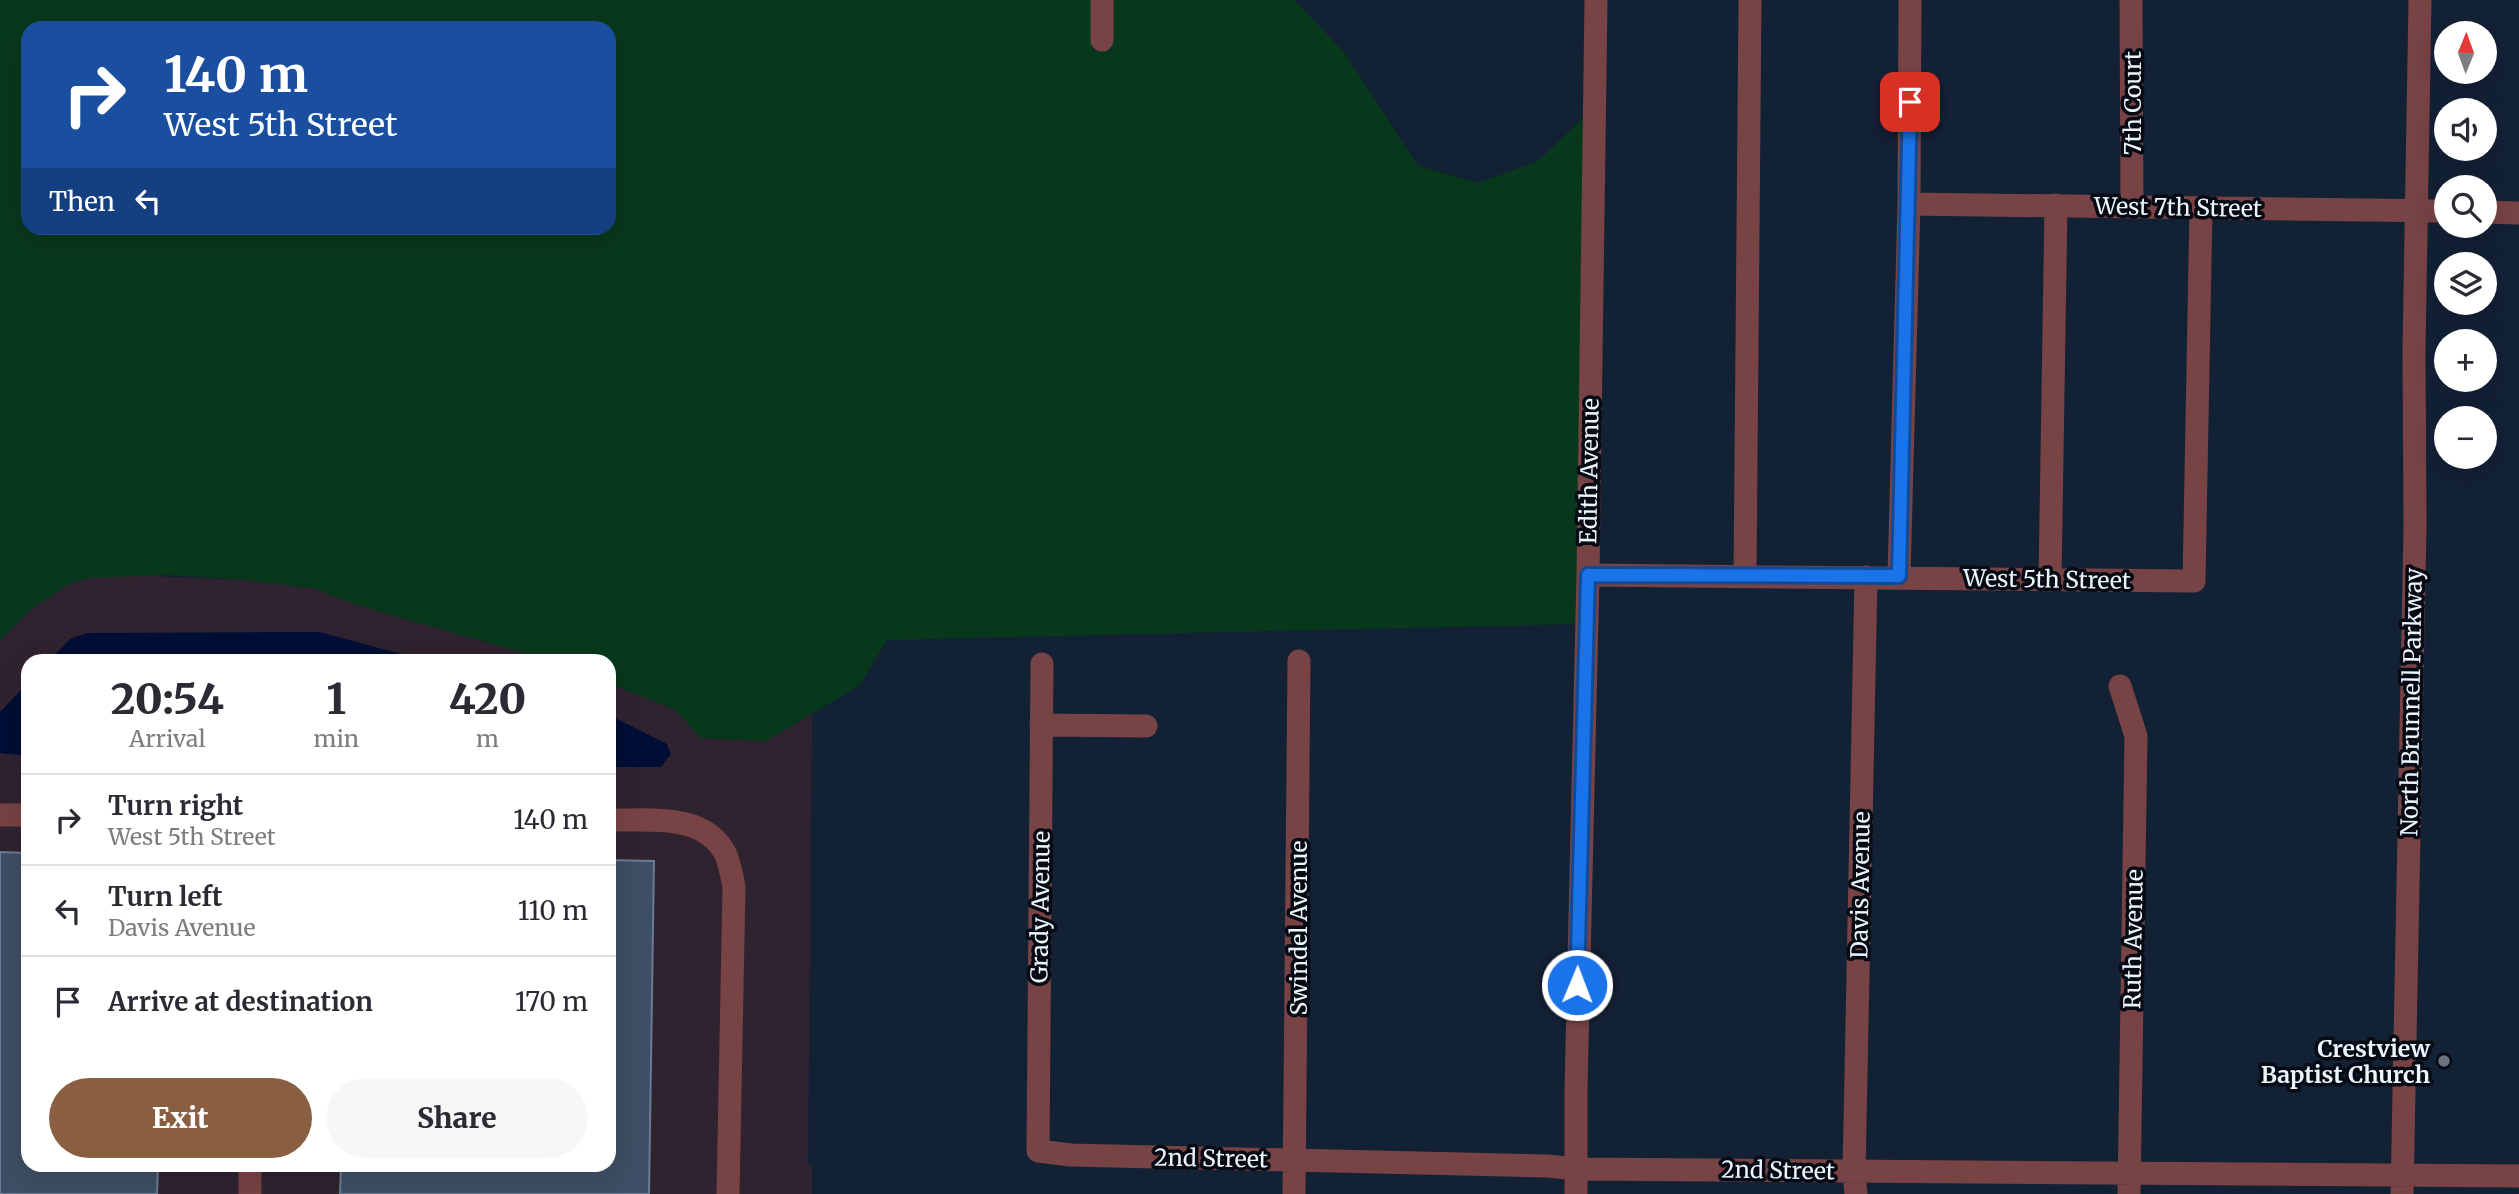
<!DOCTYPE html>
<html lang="en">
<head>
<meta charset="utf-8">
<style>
  :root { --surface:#fff; --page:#f7f7f7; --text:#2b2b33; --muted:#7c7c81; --line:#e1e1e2; --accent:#895e41 }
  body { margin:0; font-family:Merriweather,serif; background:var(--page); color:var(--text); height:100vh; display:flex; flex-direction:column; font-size:26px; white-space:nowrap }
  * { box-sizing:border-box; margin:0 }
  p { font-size:23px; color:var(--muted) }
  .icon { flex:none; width:38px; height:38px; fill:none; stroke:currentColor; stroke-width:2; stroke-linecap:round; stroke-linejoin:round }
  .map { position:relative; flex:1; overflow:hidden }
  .sheet { position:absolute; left:21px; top:654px; width:595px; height:518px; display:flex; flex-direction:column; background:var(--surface); border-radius:21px; box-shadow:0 7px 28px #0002 }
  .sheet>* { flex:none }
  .guide { position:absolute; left:21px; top:21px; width:595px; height:214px; border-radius:21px; box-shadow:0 7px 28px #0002; background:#1a4fa0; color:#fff; overflow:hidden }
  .needle { width:46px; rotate:1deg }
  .controls { position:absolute; left:2434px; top:21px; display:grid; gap:14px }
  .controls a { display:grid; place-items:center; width:63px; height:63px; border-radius:50%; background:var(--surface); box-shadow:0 7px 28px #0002; font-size:35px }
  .pin { position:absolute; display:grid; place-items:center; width:60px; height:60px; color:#fff; margin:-30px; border-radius:14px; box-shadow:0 4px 10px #0006 }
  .me { position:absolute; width:77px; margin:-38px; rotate:1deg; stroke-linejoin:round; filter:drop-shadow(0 0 5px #0008) }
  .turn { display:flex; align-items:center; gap:24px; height:147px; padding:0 28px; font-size:32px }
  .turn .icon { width:91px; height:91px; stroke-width:2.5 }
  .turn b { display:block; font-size:49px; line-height:60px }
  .then { display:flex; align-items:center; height:66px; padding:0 28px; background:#0003; gap:14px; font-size:26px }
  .eta { display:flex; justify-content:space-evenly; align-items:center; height:119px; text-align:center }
  .eta b { font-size:42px; font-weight:800; line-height:49px }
  .primary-button { display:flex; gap:14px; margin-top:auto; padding:14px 28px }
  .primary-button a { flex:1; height:80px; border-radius:42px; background:var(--accent); color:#fff; font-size:28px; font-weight:800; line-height:80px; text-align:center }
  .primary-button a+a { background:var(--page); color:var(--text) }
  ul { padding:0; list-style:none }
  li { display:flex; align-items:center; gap:21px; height:91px; padding:0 28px; border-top:2px solid var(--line) }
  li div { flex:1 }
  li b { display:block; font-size:26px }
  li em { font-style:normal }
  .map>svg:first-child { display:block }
  .industrial { fill:#302330 }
  .green { fill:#08381c; fill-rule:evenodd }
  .water { fill:#000e35 }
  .building { fill:#3e4e64; stroke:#6a7b94; stroke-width:2 }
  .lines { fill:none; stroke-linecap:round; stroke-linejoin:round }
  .minor { stroke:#774345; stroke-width:23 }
  .route-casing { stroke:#114b97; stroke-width:18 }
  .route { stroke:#1a73e8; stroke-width:12 }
  .worship-dot { fill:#6b7280; stroke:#050a13; stroke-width:2.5 }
  .labels { text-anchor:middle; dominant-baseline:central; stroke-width:7; stroke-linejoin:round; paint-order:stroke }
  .street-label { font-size:23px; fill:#ecf4ff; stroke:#050a13 }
  .poi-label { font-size:23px; font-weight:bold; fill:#ecf4ff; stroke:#050a13; text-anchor:end }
</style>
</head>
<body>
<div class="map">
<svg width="2519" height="1194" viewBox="0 0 2519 1194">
  <rect width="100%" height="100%" fill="#132135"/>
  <path class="industrial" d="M122,575L249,580L316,589L354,604L551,661H427L319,632L70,639L49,661L28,662V683L0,712V640L30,610L68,585L88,578Z
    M609,683L676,710L700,738L766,741L812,714L808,1165L812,1166V1194H0V753L28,756V1166H609V767H660L666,744L609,715Z"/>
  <path class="green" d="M0,0H1092L1093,51L1112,50V0H1294L1344,52L1418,166L1478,183L1538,161L1584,117L1576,624L887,640L859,686L766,741L700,738L676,710L609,683V662L551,661L354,604L316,589L249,580L167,575L88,578L68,585L30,610L0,640ZM28,28H609V228H28Z"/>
  <path class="water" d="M319,632L427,661H49L70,639L87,633Z
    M28,683V756L0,753V712Z
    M609,715L667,744L671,754L661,767H609Z"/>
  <path class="building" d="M0,852L28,853V1166H158L157,1194H0Z
    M609,860L654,861L649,1194H340L341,1166H609Z"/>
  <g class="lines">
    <path class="minor" d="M1102,0V40
      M2131,0L2132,206
      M1909,204L2446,211
      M2485,212L2519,213
      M1588,575L2194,581L2201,208
      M1745,576L1750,0
      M1899,576L1909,204L1910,0
      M2050,580L2056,205
      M1042,664L1038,1151L1071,1155L1547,1166L1577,1169L2519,1176
      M2120,686L2136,736L2129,1194
      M1041,725L1146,726
      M0,815H28
      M609,820C649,821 705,812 726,855C730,865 732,877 734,887L728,1194
      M250,1194V1166
      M1294,1194L1299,661
      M1576,1194V1089L1588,575L1596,0
      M1856,1194L1854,1173L1866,577
      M2402,1194L2415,527L2414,350L2420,0"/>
  </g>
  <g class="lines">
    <defs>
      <path id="route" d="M1577,985L1588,575L1899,576L1910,102"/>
    </defs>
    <use href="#route" class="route-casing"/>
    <use href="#route" class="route"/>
  </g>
  <circle class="worship-dot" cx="2444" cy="1061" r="7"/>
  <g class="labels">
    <g class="street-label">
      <text transform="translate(2132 103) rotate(-90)">7th Court</text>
      <text transform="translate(2178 207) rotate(1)">West 7th Street</text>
      <text transform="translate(1589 471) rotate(-89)">Edith Avenue</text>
      <text transform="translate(2047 579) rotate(1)">West 5th Street</text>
      <text transform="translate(2411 702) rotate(-89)">North Brunnell Parkway</text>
      <text transform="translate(1860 885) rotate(-89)">Davis Avenue</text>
      <text transform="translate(1040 907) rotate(-89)">Grady Avenue</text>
      <text transform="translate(1298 928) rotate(-90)">Swindel Avenue</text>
      <text transform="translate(2133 939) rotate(-89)">Ruth Avenue</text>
      <text transform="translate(1211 1158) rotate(1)">2nd Street</text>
      <text transform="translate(1778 1170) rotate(1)">2nd Street</text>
    </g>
    <g class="poi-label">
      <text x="2430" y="1048">Crestview<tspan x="2430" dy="26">Baptist Church</tspan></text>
    </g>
  </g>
</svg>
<div class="controls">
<a><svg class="needle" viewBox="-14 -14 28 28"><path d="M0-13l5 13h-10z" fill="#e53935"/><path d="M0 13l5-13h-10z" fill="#7c7c81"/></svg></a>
<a><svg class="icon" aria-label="sound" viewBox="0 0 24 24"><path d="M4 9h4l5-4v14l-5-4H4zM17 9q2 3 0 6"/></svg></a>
<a><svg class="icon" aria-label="search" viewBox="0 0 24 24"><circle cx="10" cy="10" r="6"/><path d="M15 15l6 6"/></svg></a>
<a><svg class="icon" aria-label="layers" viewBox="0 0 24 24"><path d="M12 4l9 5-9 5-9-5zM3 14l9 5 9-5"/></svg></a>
<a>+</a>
<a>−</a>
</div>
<div class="pin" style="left:1910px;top:102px;background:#d93025"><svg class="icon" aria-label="arrive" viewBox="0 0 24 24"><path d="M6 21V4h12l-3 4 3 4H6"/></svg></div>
<svg class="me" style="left:1577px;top:985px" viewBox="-20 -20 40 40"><circle r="17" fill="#1a73e8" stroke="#fff" stroke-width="3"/><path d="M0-11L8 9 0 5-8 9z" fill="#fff"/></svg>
<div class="guide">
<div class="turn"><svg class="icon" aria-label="right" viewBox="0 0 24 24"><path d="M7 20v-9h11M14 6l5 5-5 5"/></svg><div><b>140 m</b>West 5th Street</div></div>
<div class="then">Then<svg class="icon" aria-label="left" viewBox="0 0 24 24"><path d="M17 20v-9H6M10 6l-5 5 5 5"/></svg></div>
</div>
<section class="sheet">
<div class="eta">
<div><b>20:54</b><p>Arrival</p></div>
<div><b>1</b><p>min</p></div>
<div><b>420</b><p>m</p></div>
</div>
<ul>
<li><svg class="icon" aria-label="right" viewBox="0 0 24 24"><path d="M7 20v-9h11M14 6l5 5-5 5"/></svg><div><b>Turn right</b><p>West 5th Street</p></div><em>140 m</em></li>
<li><svg class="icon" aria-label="left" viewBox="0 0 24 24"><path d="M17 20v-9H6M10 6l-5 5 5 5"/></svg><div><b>Turn left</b><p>Davis Avenue</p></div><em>110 m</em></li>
<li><svg class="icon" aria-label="arrive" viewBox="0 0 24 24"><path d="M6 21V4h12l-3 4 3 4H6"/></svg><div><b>Arrive at destination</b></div><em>170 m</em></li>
</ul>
<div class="primary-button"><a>Exit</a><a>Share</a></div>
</section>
</div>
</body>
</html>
